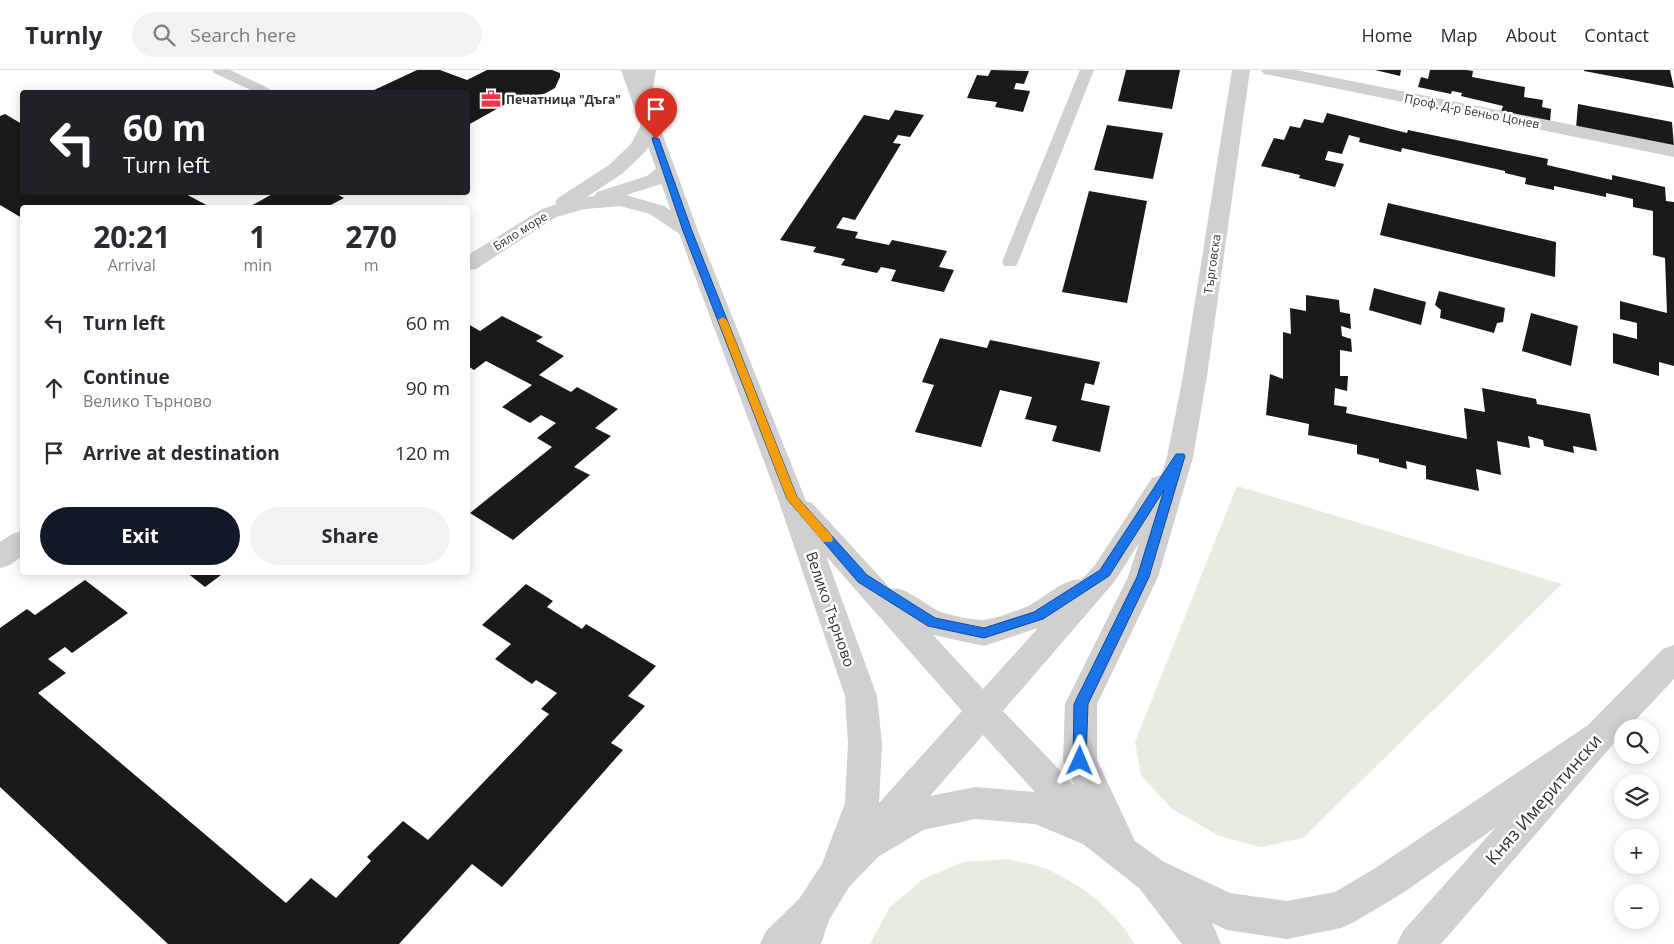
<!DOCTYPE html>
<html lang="en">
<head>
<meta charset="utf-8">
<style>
  :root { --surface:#fff; --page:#f2f2f3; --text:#2b2b33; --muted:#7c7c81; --line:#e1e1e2; --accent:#111827 }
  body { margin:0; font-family:"Open Sans",sans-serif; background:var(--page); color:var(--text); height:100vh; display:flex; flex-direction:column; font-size:19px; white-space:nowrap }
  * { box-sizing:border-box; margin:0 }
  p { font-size:16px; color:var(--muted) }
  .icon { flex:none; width:28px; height:28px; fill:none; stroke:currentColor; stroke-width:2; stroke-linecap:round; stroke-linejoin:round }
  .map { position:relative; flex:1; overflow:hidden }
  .details { position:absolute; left:20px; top:135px; width:450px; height:370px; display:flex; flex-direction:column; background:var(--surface); border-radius:5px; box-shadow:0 2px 12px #0003 }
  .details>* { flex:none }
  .top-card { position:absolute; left:20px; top:20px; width:450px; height:105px; border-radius:5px; box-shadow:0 2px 12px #0003; background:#202124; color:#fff; overflow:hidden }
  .fabs { position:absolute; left:1614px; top:649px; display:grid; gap:10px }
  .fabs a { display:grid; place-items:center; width:45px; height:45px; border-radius:50%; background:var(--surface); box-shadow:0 2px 12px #0003; font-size:25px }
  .pin { position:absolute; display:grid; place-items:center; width:42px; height:42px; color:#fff; margin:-51px -21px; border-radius:50% 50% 50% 0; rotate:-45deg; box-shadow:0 0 5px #0007 }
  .pin .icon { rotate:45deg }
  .me { position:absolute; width:55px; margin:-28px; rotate:1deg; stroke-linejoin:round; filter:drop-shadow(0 0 4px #0008) }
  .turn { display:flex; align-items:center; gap:18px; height:105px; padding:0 20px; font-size:22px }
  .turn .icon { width:65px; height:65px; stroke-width:2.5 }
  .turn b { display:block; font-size:35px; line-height:42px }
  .eta { display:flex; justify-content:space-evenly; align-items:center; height:85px; text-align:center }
  .eta b { font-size:30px; font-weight:700; line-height:35px }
  .button { display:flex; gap:10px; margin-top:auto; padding:10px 20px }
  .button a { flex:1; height:58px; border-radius:30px; background:var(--accent); color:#fff; font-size:20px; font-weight:700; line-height:58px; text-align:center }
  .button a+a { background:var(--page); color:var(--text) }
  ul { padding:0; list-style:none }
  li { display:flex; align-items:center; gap:15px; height:65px; padding:0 20px }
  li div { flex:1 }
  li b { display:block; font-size:19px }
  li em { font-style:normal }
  header { display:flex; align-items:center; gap:30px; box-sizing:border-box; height:70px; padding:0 25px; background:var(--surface); border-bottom:1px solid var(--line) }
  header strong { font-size:24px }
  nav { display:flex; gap:28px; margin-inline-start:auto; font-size:18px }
  .search { width:350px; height:45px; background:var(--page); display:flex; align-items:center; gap:12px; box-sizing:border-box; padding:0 18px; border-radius:28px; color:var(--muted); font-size:19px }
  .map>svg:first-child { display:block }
  .green { fill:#e6ecdf }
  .building { fill:#1a1a1a }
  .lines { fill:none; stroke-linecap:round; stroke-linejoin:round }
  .service { fill:#d0d0d0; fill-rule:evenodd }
  .minor { fill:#d0d0d0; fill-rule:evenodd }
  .tertiary { fill:#d0d0d0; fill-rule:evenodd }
  .route { fill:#1a73e8; stroke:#114b97 }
  .slow { fill:#f59e0b }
  .labels { text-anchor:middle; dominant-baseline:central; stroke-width:5; stroke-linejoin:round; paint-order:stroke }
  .far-poi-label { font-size:12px; font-weight:bold; fill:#333; stroke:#fff; text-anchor:start }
  .far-street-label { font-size:12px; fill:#333; stroke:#fff }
  .street-label { font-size:15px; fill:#333; stroke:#fff }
  .near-street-label { font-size:18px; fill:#333; stroke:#fff }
</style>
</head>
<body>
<header>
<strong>Turnly</strong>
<div class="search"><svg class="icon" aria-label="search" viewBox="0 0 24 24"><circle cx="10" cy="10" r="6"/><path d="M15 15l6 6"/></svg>Search here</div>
<nav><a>Home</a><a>Map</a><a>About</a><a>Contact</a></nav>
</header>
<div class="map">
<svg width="1674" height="874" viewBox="0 0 1674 874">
  <rect width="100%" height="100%" fill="#fff"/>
  <path class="green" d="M1237,416L1562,514L1303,768L1261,777L1219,766L1171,738L1141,705L1135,672Z
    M1008,789C1022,793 1040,795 1053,802C1082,815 1120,845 1134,874H870L890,837L923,809L963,792Z"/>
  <path class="building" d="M417,0H440L467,10L487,0H552L560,3V7L555,18L546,23L525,30L518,27L468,55V22H370Z
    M991,0L1029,1L1024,14L1016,13L1014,19L1030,21L1023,42L995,37L997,32L967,28L977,5L988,6Z
    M1126,0H1180L1172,39L1118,31Z
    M1375,0H1401L1400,6Z
    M1430,0H1466L1473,1L1472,7L1525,17L1524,27L1543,30L1542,37L1551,39L1550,52L1501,42L1503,36L1461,26L1462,23L1452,21L1451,24L1418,17L1421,7L1428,9Z
    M1584,0H1670L1674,18L1584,1Z
    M1578,34L1672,52L1674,77L1576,58Z
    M895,40L924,45L910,67L898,65L893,73L901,74L855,150L843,147L836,158L858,162L855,168L889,175L892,170L947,181L939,197L954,200L944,222L891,211L896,200L881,197L877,203L841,195L845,189L813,182L816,177L780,170L864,45L889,50Z
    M1327,43L1407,63L1408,60L1548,89L1547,95L1612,110V105L1665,117L1666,131L1674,132V296L1659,292V306L1613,293V263L1637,269V253L1620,249V231L1667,243L1665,188L1653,185V141L1633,137V129L1606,123V127L1554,116V120L1525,114L1526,108L1505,103V101L1402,78L1401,82L1359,72L1360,68L1349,65L1342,84L1328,81L1325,90L1344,94L1335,117L1299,108L1300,105L1261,96L1274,68L1284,70L1290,56L1300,58L1304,49L1323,53Z
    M5,44L22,54V122H182L212,138H22V148L0,135V46Z
    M1107,55L1163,63L1153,109L1094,100Z
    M1089,121L1147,131L1127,233L1062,222Z
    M276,122H333L344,128L325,138H247Z
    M1388,133L1556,172L1555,207L1380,165Z
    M1374,218L1426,232L1421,255L1369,240Z
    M1439,221L1505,238L1503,252L1497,253L1494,263L1440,248L1441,240L1435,235Z
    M1306,225L1339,230L1340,242L1350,244L1351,259L1341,256L1342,266L1351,269L1352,282L1340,280V306H1348L1347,321L1335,318L1334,335L1347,337L1346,343L1467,369L1464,338L1485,342L1482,318L1536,329L1537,334L1590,344L1597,381L1573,376L1574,383L1544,376L1543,370L1528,366L1530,378L1497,371L1501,405L1476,399L1479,421L1426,409V396L1406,391L1407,399L1379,392V389L1357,384V375L1308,365L1309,354L1266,345L1270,304L1283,309V262L1291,264L1290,238L1306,241Z
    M1531,243L1578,256L1571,296L1522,281Z
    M502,246L543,267L536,271L564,286L539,305L571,322L577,317L618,339L595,358L611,366L574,397L590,405L513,470L470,443L552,377L537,368L556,353L541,345L530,353L502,337L532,315L486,291L474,300L468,296V254L480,261Z
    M940,268L987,278L990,270L1100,292L1094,315L1085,313L1081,330L1110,336L1100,382L1052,371L1057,356L1025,349L1032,327L1000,320L981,377L915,362L934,315L922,312Z
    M186,502H225L205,517Z
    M85,510L128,543L72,583L65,577L48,589L66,603L38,623L286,833L311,808L336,828L371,791L367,787L403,751L428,770L549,644L541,639L557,623L536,610L532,614L495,589L511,574L482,555L526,514L553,531L547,537L582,559L586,554L656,596L628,626L645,636L611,673L623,680L502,817L472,794L399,874H168L0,717V558L27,539L35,545Z"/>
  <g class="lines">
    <path class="service" d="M212,0H230L268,18L270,21L255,22L214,3Z
      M1080,0H1094L1018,192L1016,196H1004L1002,192Z"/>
    <path class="minor" d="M638,0H656L651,31L648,35L642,36L636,35L633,31Z
      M1261,0H1296L1674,75V87L1270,5L1264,4Z
      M650,48L656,49L659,53L646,81L623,103L587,127L594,126L597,122L647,106L659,96L666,94L673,96L676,100L661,114L626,125L664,136L695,157L698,161L695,165L688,167L681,165L650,144L620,136L585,139L556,147L476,199L468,200V185L542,139L557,134L555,132L558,128L609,95L631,74L644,49Z
      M22,461V486L10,495L0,498V472L12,464Z"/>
    <path class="tertiary" d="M621,0H639L698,161L806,431L812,433L891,519C904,515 927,536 939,541C947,545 974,550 983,550C991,550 1023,539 1030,535C1042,529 1068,506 1081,510L1095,495L1152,408L1161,405L1167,387L1183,306L1232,0H1250L1207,306L1193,387L1158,507L1097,634V690L1135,771L1164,792L1230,823L1287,831L1335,822L1377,797L1588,655L1663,579L1674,575V609L1628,658H1622V664L1441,874H1397L1403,861L1496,757L1403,823L1354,852L1341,858L1287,869L1227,860L1212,853L1221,874H1182L1139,818L1083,774L1035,754L975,749L923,760L878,787L849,817L829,850L821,874H760L766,861L799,829L822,794L845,733L848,673L845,626L778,429L678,161ZM1139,473L1128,507L1065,634L1063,691L1074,715L1003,641L1115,511ZM826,486L962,641L879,733L882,673L877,626ZM1038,558L983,619L933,565L984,576ZM983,665L1035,722L975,717L930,726Z"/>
  </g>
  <path class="route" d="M653,67L659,69L692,161L797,427L867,505L935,548L984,558L1034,542L1100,500L1176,384H1184L1185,386L1149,507L1088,634L1086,691L1084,696L1080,698L1075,696L1073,691L1074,634L1137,507L1164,420L1109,506L1043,549L984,568L928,556L858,512L787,429L683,161L652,69Z"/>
  <path class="slow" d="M723,247L727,250L797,427L832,466L833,469L832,472H823L787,429L718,250Z"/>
  <defs>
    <symbol id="office-bare" viewBox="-9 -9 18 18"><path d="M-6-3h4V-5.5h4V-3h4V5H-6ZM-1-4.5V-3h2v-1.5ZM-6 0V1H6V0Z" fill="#e63946" stroke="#fff" stroke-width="2.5" paint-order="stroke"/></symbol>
  </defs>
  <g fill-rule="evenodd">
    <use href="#office-bare" x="477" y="15" width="28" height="28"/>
  </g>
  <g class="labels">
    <g class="far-poi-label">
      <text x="506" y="29">Печатница "Дъга"</text>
    </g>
    <g class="far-street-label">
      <text transform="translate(1472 41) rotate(11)">Проф. Д-р Беньо Цонев</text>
      <text transform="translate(520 161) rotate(-32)">Бяло море</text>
      <text transform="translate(1212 194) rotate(-82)">Търговска</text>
    </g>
    <g class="street-label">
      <text transform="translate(831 539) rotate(71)">Велико Търново</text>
    </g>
    <g class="near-street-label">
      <text transform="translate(1543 729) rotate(-49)">Княз Имеритински</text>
    </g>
  </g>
</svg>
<div class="fabs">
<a><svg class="icon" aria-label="search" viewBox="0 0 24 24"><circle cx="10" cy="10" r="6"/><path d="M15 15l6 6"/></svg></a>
<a><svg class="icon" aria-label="layers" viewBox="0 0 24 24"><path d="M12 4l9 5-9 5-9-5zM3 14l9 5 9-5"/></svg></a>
<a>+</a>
<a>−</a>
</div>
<div class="pin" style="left:656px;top:69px;background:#d93025"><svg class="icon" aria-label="arrive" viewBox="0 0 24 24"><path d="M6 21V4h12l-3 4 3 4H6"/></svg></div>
<svg class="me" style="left:1080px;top:691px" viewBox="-20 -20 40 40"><path d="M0-17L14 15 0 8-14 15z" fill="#1a73e8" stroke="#fff" stroke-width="4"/></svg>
<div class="top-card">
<div class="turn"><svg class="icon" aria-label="left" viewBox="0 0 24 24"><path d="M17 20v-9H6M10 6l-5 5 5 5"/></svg><div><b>60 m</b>Turn left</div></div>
</div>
<section class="details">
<div class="eta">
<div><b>20:21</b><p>Arrival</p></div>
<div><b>1</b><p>min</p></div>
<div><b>270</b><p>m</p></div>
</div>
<ul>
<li><svg class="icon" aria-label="left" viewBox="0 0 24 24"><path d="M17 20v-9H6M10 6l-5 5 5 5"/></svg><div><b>Turn left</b></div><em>60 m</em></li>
<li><svg class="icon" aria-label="ahead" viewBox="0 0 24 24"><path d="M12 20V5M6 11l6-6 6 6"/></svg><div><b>Continue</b><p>Велико Търново</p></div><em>90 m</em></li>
<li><svg class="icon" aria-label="arrive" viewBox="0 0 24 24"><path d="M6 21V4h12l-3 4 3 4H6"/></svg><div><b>Arrive at destination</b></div><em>120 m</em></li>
</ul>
<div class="button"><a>Exit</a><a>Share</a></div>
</section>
</div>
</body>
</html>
